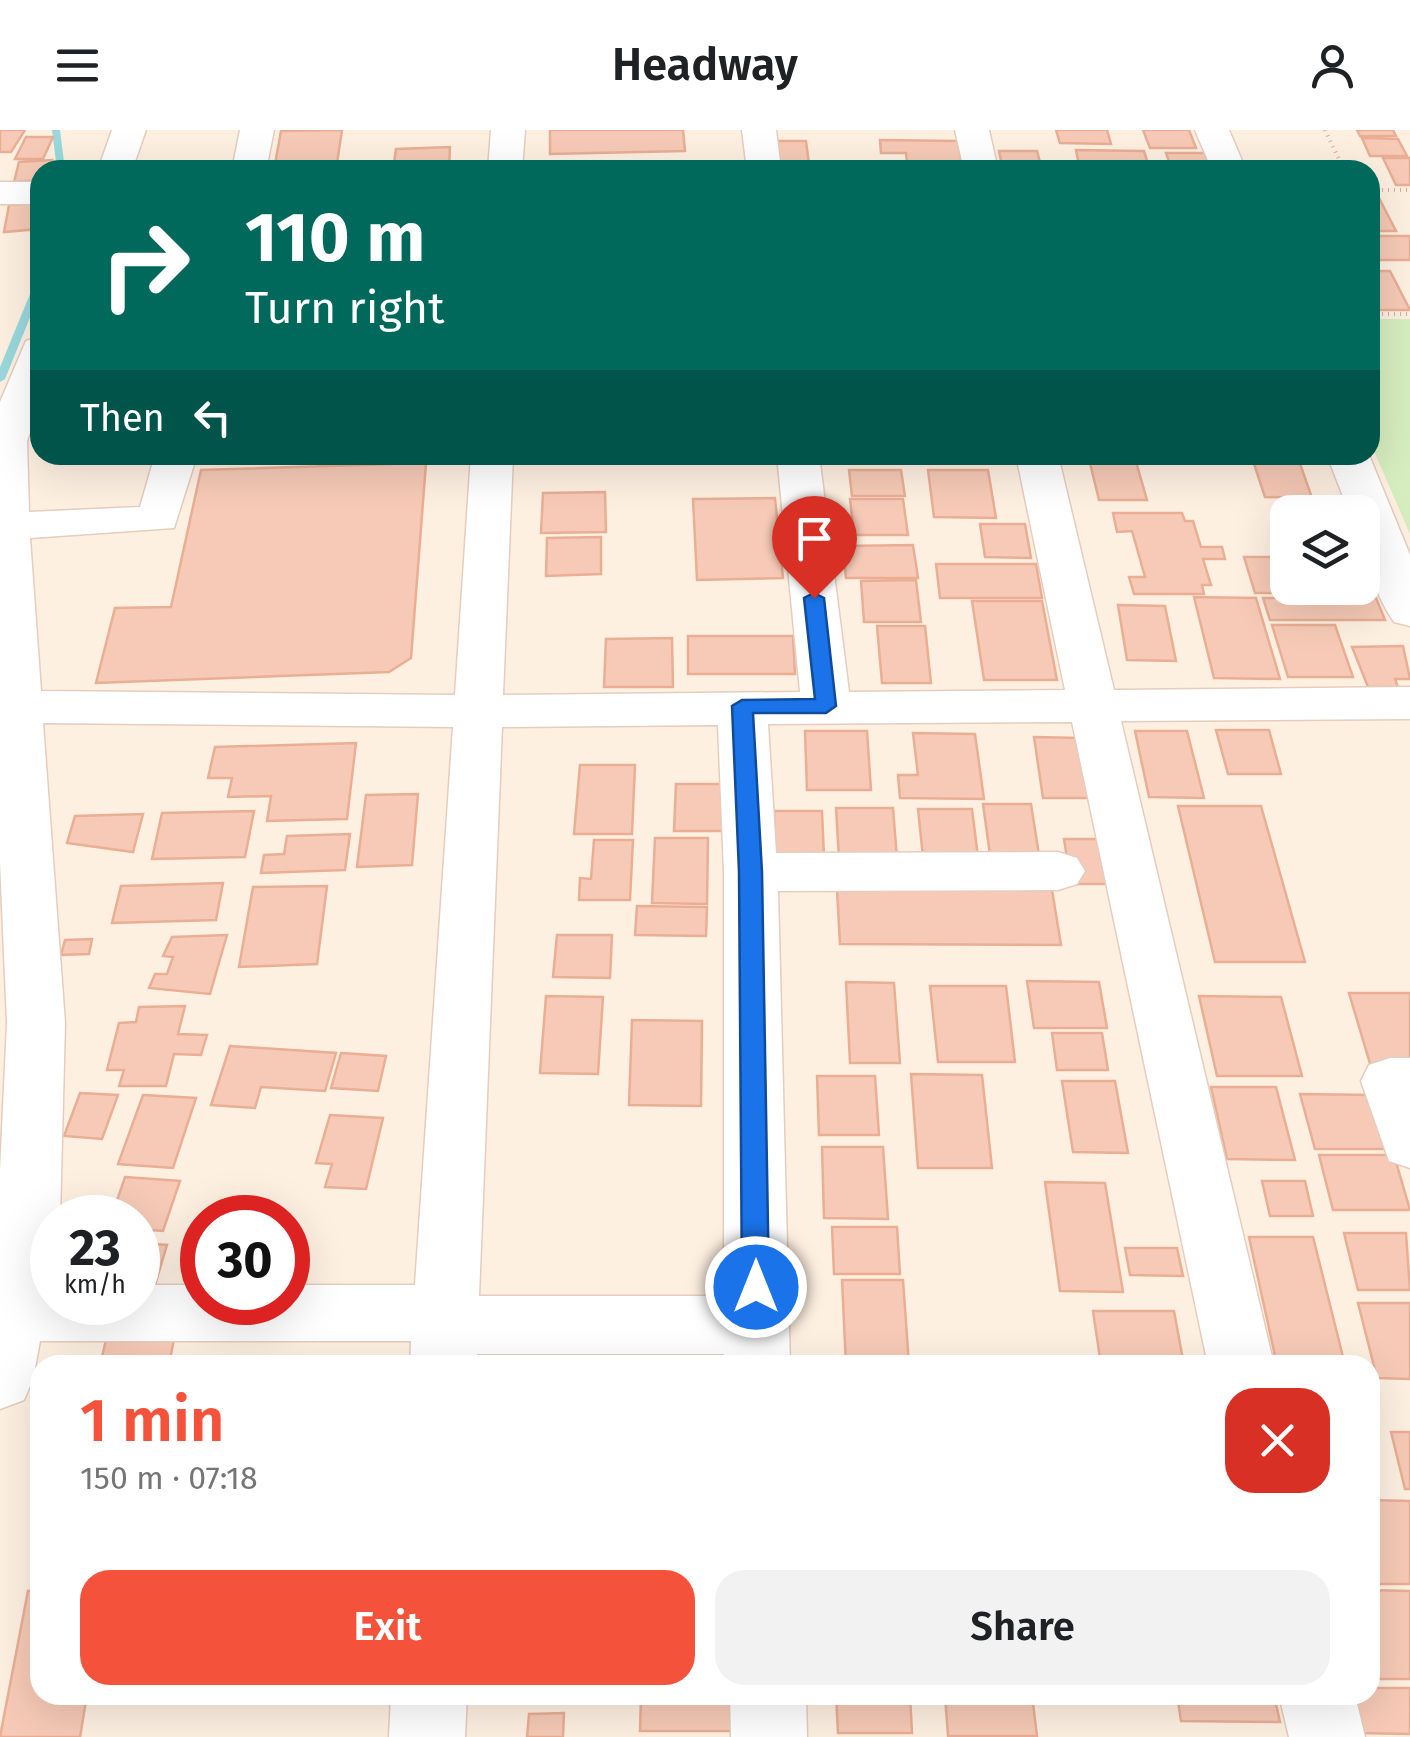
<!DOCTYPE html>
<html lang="en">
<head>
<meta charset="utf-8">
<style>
  :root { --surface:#fff; --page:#f2f2f2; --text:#202124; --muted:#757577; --accent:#f4523b }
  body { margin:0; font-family:"Fira Sans",sans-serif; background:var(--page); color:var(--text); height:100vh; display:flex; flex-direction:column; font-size:38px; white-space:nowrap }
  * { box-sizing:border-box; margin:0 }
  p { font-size:32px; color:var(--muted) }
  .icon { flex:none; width:55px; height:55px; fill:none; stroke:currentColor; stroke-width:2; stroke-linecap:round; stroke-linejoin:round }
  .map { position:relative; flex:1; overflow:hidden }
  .panel { position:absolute; left:30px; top:1225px; width:1350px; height:350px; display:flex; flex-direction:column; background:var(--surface); border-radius:30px; box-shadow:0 10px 40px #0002 }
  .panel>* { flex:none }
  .banner { position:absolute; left:30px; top:30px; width:1350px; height:305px; border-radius:30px; box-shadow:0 10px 40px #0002; background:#00695c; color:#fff; overflow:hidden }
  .fabs { position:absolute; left:1270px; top:365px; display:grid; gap:20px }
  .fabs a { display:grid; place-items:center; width:110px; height:110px; border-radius:20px; background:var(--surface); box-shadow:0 10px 40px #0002; font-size:50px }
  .speed { position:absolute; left:30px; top:1065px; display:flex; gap:20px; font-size:50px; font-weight:700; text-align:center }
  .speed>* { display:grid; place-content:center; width:130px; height:130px; border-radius:50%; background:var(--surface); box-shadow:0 10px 40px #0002; line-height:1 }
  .speed small { font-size:25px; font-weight:400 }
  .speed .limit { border:15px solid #d22; background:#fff; color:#111 }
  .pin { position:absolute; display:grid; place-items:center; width:85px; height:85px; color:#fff; margin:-102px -42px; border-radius:50% 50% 50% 0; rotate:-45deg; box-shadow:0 0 10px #0007 }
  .pin .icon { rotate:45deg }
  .me { position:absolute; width:110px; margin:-55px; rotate:0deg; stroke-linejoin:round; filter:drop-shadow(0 0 8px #0008) }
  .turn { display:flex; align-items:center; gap:35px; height:210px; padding:0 50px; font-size:45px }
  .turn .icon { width:130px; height:130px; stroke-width:2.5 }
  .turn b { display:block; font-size:70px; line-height:85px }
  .then { display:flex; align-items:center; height:95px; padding:0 50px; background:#0003; gap:20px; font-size:38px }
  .round { display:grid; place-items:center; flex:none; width:105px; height:105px; border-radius:30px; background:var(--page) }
  .summary { display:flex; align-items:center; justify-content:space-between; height:170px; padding:0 50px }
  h1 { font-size:60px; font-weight:600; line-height:75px; color:var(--accent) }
  .button { display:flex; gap:20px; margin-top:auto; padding:20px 50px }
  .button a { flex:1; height:115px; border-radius:30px; background:var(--accent); color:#fff; font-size:40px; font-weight:600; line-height:115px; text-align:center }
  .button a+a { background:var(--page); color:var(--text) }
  header { display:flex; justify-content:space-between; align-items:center; height:130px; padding:0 50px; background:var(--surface); font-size:45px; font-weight:600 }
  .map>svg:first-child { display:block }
  .green { fill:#d6edbf }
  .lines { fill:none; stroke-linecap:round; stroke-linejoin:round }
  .stream { fill:#99d8dc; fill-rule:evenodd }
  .building { fill:#f6cab6; stroke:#eaae95; stroke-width:2.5 }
  .minor-casing { stroke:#e5cdbf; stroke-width:3 }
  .path { stroke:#dbad99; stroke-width:4; stroke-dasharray:1 5; stroke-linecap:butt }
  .minor { fill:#fff; fill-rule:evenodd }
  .route { fill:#1a73e8; stroke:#114b97; stroke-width:2.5 }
</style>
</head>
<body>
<header><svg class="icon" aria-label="menu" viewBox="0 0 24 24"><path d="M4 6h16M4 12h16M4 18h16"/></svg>Headway<svg class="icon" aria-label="person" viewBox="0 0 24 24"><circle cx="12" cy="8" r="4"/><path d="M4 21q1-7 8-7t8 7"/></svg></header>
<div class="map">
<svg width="1410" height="1607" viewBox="0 0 1410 1607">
  <rect width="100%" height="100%" fill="#fef0e1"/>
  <path class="green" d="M1370,189H1410V404L1370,312Z"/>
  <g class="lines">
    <path class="stream" d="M52,0H60L65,40H57Z
      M40,149V163L5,249L0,252V237L35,152Z"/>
  </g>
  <path class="building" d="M0,0H25L11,22H0Z
    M342,0L336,40H274L281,1Z
    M550,0H683L685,21L550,24Z
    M1056,0H1107L1111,14L1060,13Z
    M1143,0H1189L1196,18H1150Z
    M1357,0H1393L1396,6H1360Z
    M26,7H53L43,29H15Z
    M1362,8L1398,9L1407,26H1370Z
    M880,10L958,11L963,40H908L906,23H881Z
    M773,11H806L809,34L776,35Z
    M450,17L449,40H393L396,19Z
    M1076,20L1144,21L1150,40H1080Z
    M999,21H1037L1042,40H1003Z
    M1166,23H1205L1211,40H1172Z
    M1383,28H1410V55H1396Z
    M52,30L50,40H40V50L14,52L19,32Z
    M1370,66H1378L1396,101H1370Z
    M40,73L39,99L4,102L9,75Z
    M1370,106H1410V130H1370Z
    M1370,141H1390L1410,180H1370Z
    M1088,325H1134L1147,370H1099Z
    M1251,325H1297L1312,368L1265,367Z
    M426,333L411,528L389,542L96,553L115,478L171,477L201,340Z
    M849,340H901L905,366H852Z
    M928,340H988L996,388L934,387Z
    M605,362L606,402L541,403L543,363Z
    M775,368L783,448L697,450L693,369Z
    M850,369H903L908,405H854Z
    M1113,383H1182L1185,391H1193L1201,417H1222L1225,429H1203L1211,455H1202L1204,464H1134L1129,447H1145L1132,401L1117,402Z
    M980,394H1025L1031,428L985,427Z
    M601,407V444L546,446L547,408Z
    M913,415L918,448H846L843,416Z
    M1244,427H1288V458H1320L1322,463H1255Z
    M936,434H1036L1042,468H940Z
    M916,450L921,492H864L861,451Z
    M1194,467L1256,468L1280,549L1214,548Z
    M1263,468H1376L1385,490H1270Z
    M972,471H1042L1057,550H984Z
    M1118,475L1165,476L1176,531L1127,530Z
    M1272,495H1335L1353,547H1288Z
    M877,496H925L931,553H882Z
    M688,506H793L795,544H688Z
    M672,508L673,557H604L606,509Z
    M1403,516L1410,549H1395L1398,557H1368L1352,517Z
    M1216,600H1269L1281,644H1228Z
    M805,601H867L871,660H807Z
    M1135,601H1187L1204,668L1149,667Z
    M913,603L975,604L984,669L900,668L898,645H918Z
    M1034,607L1082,608L1093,668H1043Z
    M356,613L347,689L267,691L271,666L228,667L232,648H208L215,617Z
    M580,635H635L632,704H574Z
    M676,654H729L730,701H674Z
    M418,664L412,735L357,737L366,665Z
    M983,674H1031L1039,725H990Z
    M1178,676H1261L1305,832H1215Z
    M836,678H893L897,728H839Z
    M918,679H972L978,727H923Z
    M254,681L245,727L152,729L162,683Z
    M774,681H822L824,727H775Z
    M143,684L133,722L67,713L75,686Z
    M350,704L345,740L261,743L264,725L284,724L287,706Z
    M655,708H708L707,774L652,773Z
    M1064,709H1099L1108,754H1071Z
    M594,710H633L630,770H579L580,748L591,749Z
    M223,753L216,790L112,793L121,756Z
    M327,756L317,834L239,837L253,757Z
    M837,759L1052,760L1061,815L840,814Z
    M637,776L707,777L706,806L635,805Z
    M227,805L210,864L149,858L155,844H167L173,827L163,826L172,807Z
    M557,805H612L610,848L553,847Z
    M92,809L89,824L61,825L65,810Z
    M1027,851L1099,852L1107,898H1034Z
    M846,852L894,853L900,933H850Z
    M930,856H1006L1015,932H938Z
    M1349,863H1410V937H1371Z
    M546,866L603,867L598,944L540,943Z
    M1199,866L1281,867L1302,946H1217Z
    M185,876L178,904L207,905L201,925L174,924L166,956H119L124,940H107L119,893L136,892L139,877Z
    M632,890L702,891L701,976L629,975Z
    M1052,903H1102L1108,940H1057Z
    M230,916L336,923L325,961L261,957L255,978L211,975Z
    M341,923L386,926L378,961L331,958Z
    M911,944L982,945L992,1038H918Z
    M817,946H875L879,1005H819Z
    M1062,951H1115L1128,1023L1073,1022Z
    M1211,957H1276L1295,1030L1227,1029Z
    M80,963L118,965L102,1009L64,1006Z
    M1300,964L1372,965L1388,1019H1315Z
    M143,965L196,968L173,1038L118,1034Z
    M330,985L383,988L366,1059L325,1057L332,1034L316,1033Z
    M822,1017H883L888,1089L824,1088Z
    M1319,1025H1394L1410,1080H1333Z
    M125,1047L180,1051L163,1101L138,1099V1088H111Z
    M1262,1051H1305L1313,1086H1270Z
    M1045,1052L1105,1053L1123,1162L1060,1161Z
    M832,1097H897L900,1144H834Z
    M1344,1103H1406L1410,1160H1358Z
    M1249,1107H1313L1345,1235H1277Z
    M138,1113L167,1115L155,1155L138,1153Z
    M1125,1118H1177L1183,1146L1130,1145Z
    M842,1150H903L909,1235H846Z
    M1358,1173H1410V1249L1377,1248Z
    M1093,1181H1174L1184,1235H1101Z
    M174,1209L169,1235H100L106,1210Z
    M664,1231H730V1235H664Z
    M1391,1302H1410V1359H1405Z
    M1370,1370L1410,1371V1454H1370Z
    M40,1460V1565H87L80,1607H0L28,1461Z
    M1370,1460L1410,1461V1549H1372Z
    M1370,1558H1410V1604L1356,1603L1348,1565H1370Z
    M641,1565H734V1601H640Z
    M836,1565H910L912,1603H838Z
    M945,1565H1032L1037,1606H948Z
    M1177,1565H1274L1280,1592L1181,1591Z
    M564,1583L563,1607H527L529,1584Z"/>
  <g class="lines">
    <defs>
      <path id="minor" d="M112,0H146L132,40H98Z
        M240,0H274L266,40H232Z
        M491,0H525L522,40H488Z
        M742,0H776L781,40H747Z
        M955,0H989L998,40H964Z
        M1195,0H1229L1246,40H1212Z
        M0,52H40V74H0Z
        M40,207V274L27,311L29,382L140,377L155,325H197L174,398L30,408L41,561L455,565L471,325H513L503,565L800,562L777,325H819L849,562L1065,560L1016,325H1058L1114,560L1410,557V589L1121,591L1274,1235H1208L1072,592L768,594L776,723L1058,722L1077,728L1085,741L1077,754L1058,760L778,761L790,1235H724V1224H477L476,1235H410L411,1211H40L33,1249L24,1270L0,1279V1041L7,893L0,731V272L26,211ZM43,593L453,597L415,1155H288V1172H202V1155H138V1172H52V1088L60,1087L65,893ZM718,595L724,742V1166H479L502,597Z
        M1327,325H1369L1410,425V496L1394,492C1372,460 1362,420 1362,382H1349Z
        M1390,928H1410V1038L1389,1031L1361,951L1369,935Z
        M391,1565H467L465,1607H389Z
        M730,1565H806L807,1607H731Z
        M1279,1565H1355L1365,1607H1289Z"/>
    </defs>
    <use href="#minor" class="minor-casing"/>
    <path class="path" d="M1325,0L1344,40
      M1370,60H1410
      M1370,184H1410"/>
    <use href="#minor" class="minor"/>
  </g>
  <path class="route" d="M814,463L824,468L836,576L826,583H753L762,742L769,1157L765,1165H746L742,1157L739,742L732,576L742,570L815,569L804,468Z"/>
</svg>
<div class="fabs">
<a><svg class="icon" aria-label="layers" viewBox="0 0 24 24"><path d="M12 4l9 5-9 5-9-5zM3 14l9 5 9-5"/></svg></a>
</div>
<div class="speed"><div>23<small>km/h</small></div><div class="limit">30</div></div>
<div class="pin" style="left:814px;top:468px;background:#d93025"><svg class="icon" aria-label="arrive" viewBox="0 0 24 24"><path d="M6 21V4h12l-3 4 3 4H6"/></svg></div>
<svg class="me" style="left:756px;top:1157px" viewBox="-20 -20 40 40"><circle r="17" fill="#1a73e8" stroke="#fff" stroke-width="3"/><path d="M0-11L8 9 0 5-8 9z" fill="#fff"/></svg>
<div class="banner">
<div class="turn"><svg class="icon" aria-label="right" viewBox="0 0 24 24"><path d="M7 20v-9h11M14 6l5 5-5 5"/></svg><div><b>110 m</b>Turn right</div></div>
<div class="then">Then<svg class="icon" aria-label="left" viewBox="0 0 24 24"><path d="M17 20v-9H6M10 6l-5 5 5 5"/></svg></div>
</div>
<section class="panel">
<div class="summary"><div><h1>1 min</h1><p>150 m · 07:18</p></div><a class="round" style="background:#d93025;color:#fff"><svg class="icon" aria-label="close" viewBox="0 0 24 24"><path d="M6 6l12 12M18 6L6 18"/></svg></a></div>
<div class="button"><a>Exit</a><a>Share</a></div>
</section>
</div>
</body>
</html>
